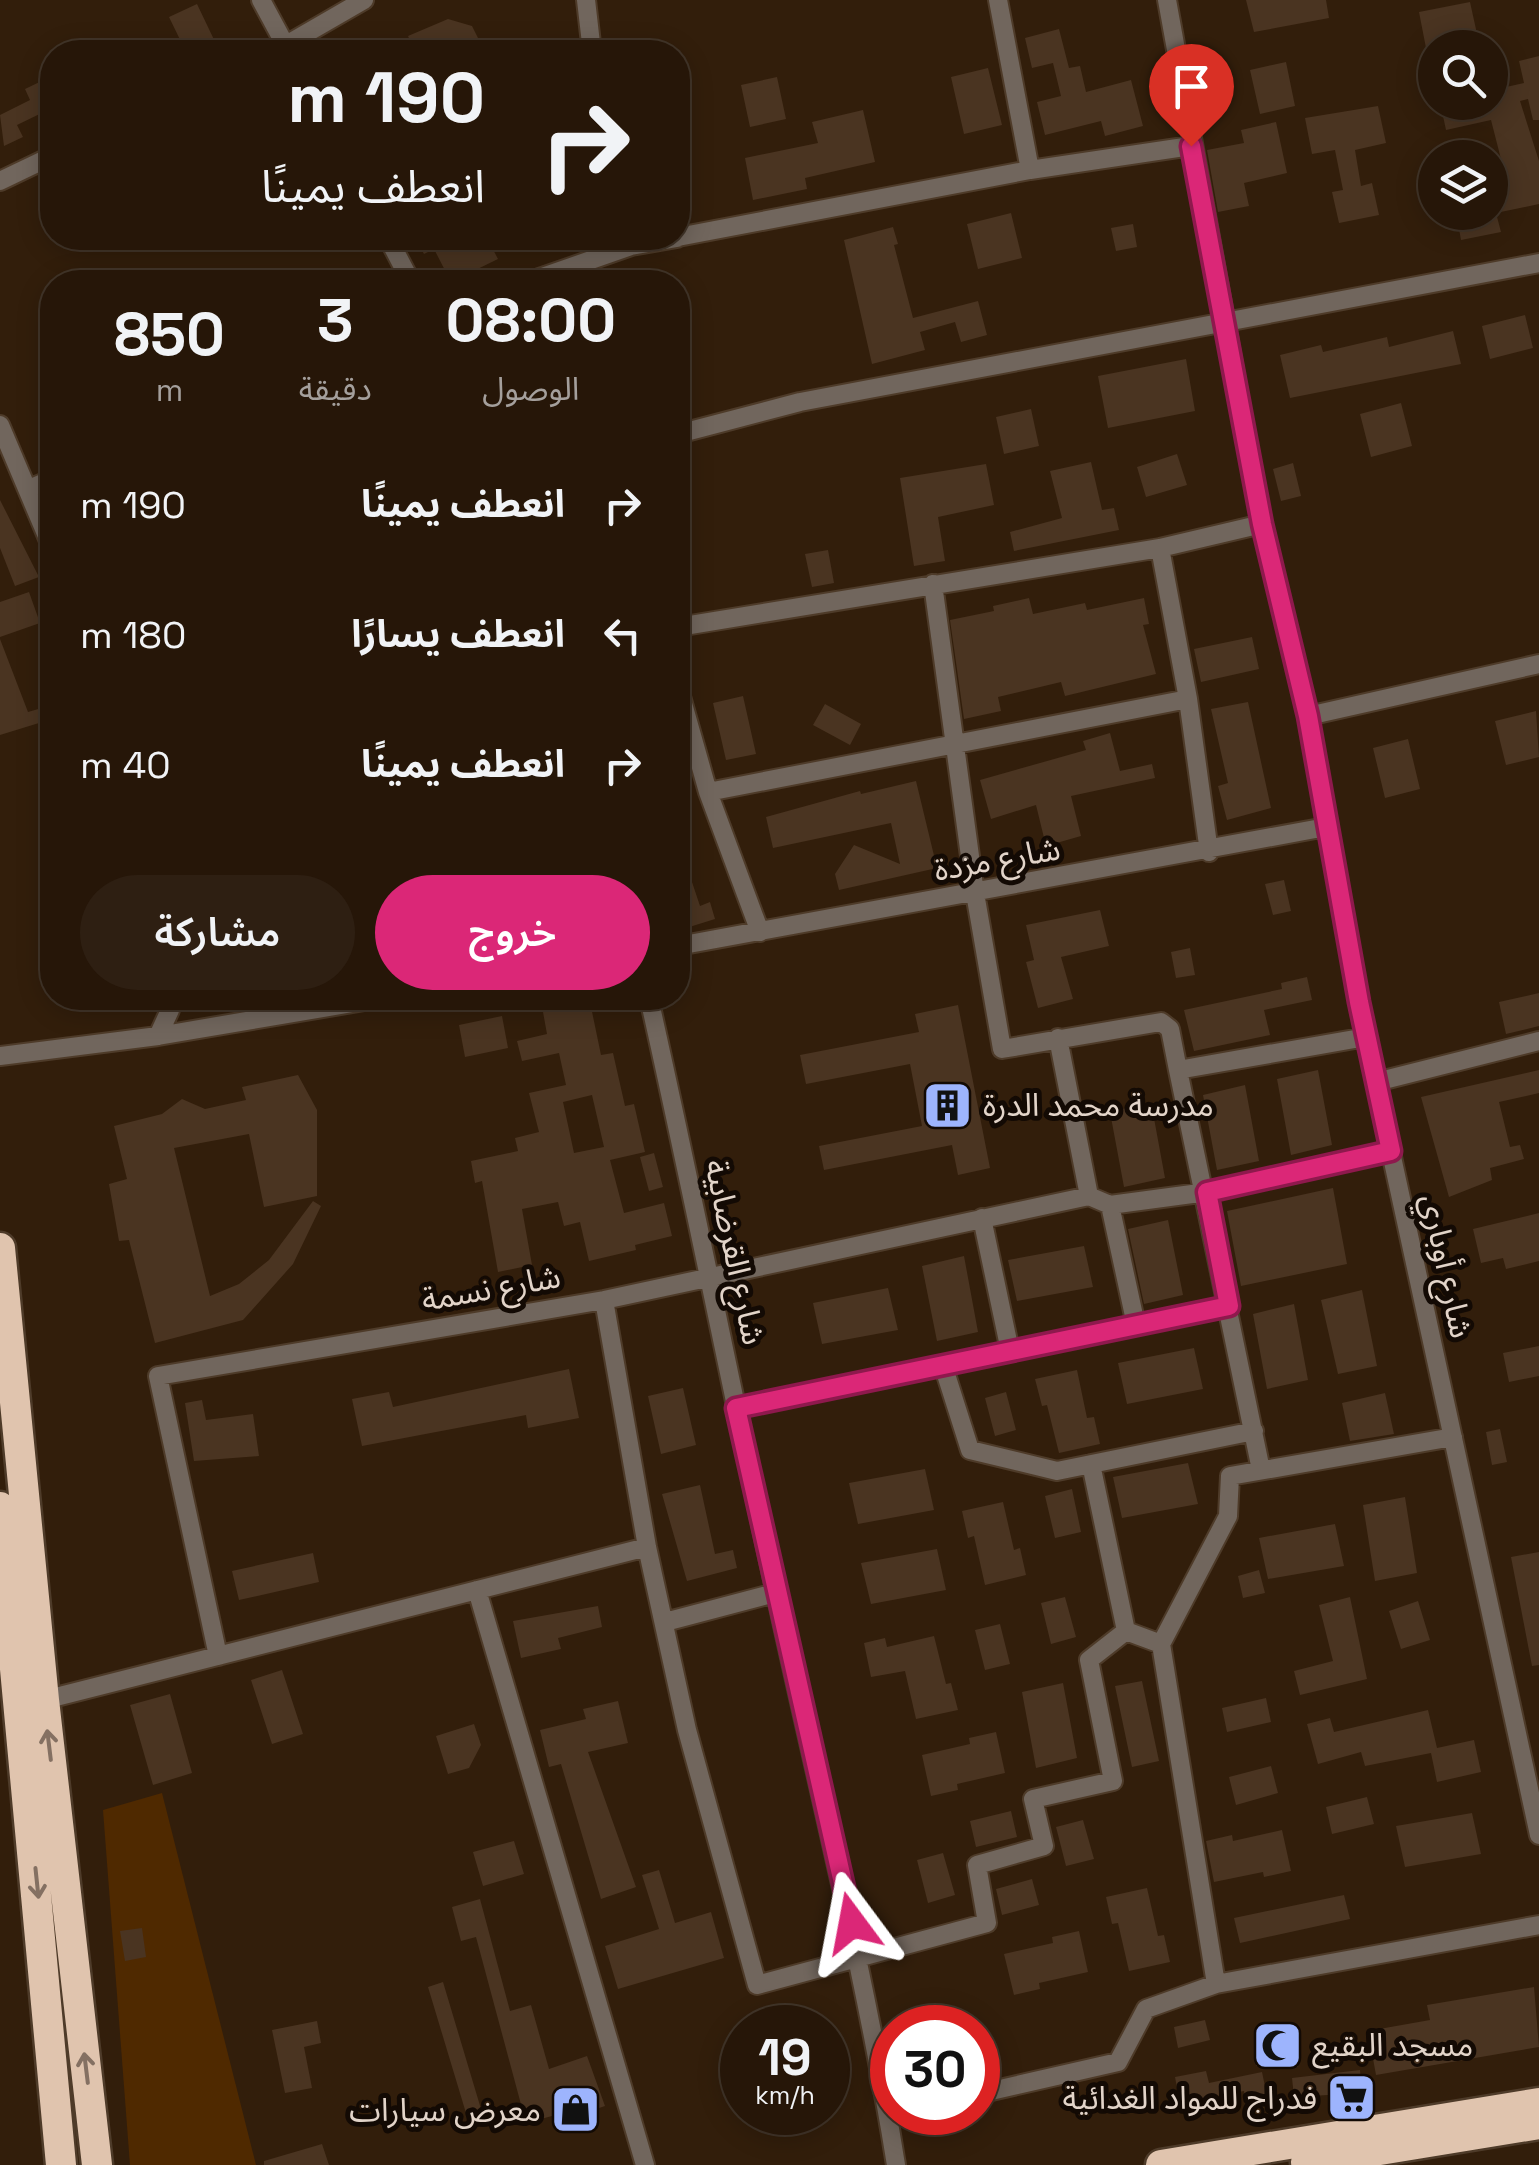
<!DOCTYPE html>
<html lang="ar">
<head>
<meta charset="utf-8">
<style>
  :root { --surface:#261608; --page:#2e1f12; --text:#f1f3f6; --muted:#a49f9c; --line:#423529; --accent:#db2777 }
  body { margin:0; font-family:"Space Grotesk","Noto Sans Arabic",sans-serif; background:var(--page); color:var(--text); direction:rtl; height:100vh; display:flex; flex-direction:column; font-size:38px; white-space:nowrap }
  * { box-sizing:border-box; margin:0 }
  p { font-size:32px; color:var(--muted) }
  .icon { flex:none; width:55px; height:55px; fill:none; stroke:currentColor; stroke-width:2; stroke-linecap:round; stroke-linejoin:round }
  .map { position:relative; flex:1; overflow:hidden; direction:ltr }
  .drawer { position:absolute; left:40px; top:270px; width:650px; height:740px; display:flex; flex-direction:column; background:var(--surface); border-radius:40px; box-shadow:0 5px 25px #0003,0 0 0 2px var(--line); direction:rtl }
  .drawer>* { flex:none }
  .top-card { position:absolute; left:40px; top:40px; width:650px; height:210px; border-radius:40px; box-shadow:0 5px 25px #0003,0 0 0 2px var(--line); direction:rtl; background:#261608; color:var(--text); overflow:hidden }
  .controls { position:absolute; left:1418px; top:30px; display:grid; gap:20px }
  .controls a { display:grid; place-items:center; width:90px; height:90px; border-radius:50%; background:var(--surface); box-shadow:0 5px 25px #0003,0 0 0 2px var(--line); font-size:50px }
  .speed { position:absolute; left:720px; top:2005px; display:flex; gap:20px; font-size:50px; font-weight:700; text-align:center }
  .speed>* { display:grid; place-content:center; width:130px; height:130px; border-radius:50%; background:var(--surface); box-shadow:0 5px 25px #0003,0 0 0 2px var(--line); line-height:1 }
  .speed small { font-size:25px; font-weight:400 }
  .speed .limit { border:15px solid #d22; background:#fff; color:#111 }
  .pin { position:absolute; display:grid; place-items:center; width:85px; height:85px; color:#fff; margin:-102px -42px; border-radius:50% 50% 50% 0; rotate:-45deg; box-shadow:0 0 10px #0007 }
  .pin .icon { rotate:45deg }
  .me { position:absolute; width:110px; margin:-55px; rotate:347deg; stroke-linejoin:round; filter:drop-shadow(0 0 8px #0008) }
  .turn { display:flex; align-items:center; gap:35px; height:210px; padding:0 40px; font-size:45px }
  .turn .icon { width:130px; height:130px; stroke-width:2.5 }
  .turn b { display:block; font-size:70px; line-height:85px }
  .eta { display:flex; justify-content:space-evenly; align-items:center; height:170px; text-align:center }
  .eta b { font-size:60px; font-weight:600; line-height:70px }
  .action { display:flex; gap:20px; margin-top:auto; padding:20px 40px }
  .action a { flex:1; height:115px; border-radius:60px; background:var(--accent); color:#fff; font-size:40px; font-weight:600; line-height:115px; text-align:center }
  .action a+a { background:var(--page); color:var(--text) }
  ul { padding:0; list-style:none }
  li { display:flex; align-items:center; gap:30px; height:130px; padding:0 40px }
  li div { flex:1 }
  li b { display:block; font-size:38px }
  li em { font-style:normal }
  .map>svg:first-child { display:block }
  .green { fill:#4f2900 }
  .building { fill:#4a3421; fill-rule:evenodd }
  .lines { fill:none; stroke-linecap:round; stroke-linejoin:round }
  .street-casing { stroke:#4e3b29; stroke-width:22 }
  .highway-casing { stroke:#4e3b29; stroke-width:35 }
  .street { stroke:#71665d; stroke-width:18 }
  .highway { stroke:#e0c4ae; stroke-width:30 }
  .oneway { stroke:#847062 }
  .route-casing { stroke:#8e194d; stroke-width:25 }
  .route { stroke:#db2777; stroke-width:18 }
  .labels { text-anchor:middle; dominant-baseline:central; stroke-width:10; stroke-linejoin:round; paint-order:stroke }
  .street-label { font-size:32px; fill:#e2d4c9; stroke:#130a04 }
  .poi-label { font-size:32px; fill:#e2d4c9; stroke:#130a04; text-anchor:start }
</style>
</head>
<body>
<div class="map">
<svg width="1539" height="2165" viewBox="0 0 1539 2165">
  <rect width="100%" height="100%" fill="#321e0b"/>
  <path class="green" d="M162,1793L256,2165H130L103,1810Z"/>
  <path class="building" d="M1246,0H1326L1329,18L1254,32Z
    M1470,2L1479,43L1426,48L1419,12Z
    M197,4L218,48L207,52H186L169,17Z
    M448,19L472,26L485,52H415L408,36Z
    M1059,29L1069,68L1080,66L1086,92L1131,80L1143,126L1105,136L1101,121L1045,135L1037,102L1061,96L1053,63L1032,68L1025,38Z
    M1539,56V120H1533L1528,99L1520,101L1539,161V204L1496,213L1501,232L1461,240L1456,212H1490V170L1503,167L1491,120L1446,130L1440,102H1500L1497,89L1524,83L1519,61Z
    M1286,62L1295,106L1260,114L1250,70Z
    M988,68L1002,125L964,134L951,77Z
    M52,76V108L17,125L23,137L4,146L0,115L30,100L25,89Z
    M777,77L786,119L750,127L741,85Z
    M1378,106L1386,143L1355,150L1361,186L1372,183L1379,215L1339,223L1332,192L1343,190L1335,150L1312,154L1305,118Z
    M863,110L875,162L805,178L807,189L753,200L745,158L818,143L812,122Z
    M1276,122L1287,173L1244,183L1249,206L1218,212L1207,150L1244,143L1241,130Z
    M1011,213L1022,258L978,269L967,224Z
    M1133,224L1137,247L1116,251L1111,228Z
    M893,227L898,244L894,245L913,318L978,301L987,335L961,342L955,322L920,332L925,350L872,364L844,240Z
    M415,238H457L458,246L474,238H487L498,259L451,282L434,249L424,254Z
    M1525,315L1533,348L1490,359L1482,326Z
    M1453,331L1461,364L1290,398L1280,355L1321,345L1323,352L1387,337L1389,347Z
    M1186,359L1195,411L1108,428L1098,376Z
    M1401,403L1412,446L1371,457L1360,414Z
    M1031,409L1039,446L1004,454L996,417Z
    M1177,454L1187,485L1146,497L1137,467Z
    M1091,462L1102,510L1114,508L1119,530L1014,551L1010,532L1062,518L1050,471Z
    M1293,463L1301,496L1281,501L1273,469Z
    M986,464L994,505L938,517L945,561L914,566L900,478Z
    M0,500L39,577L15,586L0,548Z
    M828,550L834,583L812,587L805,554Z
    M29,592L40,623L0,637V602Z
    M1029,598L1033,614L1085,603L1087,610L1144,598L1149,624L1143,625L1156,674L1065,696L1061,682L998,697L1001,711L964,719L950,620L994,611L993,606Z
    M1252,637L1259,669L1201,682L1194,649Z
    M0,639L28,712L52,705V719L0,735Z
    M743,696L756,754L726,760L713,703Z
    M1248,702L1271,808L1227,820L1218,786L1228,783L1211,709Z
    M825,704L861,724L850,745L813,725Z
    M1536,711L1539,757L1506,765L1495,721Z
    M1110,733L1120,771L1152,764L1155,778L1071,796L1081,836L1046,846L1036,805L991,819L980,780L1086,750L1083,741Z
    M1408,739L1420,789L1385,798L1373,748Z
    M916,781L937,868L839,890L835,874L854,845L900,864L891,823L773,848L766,817L860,791L861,794Z
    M689,873L700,906L710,902L715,919L683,929L678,912V877Z
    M1284,880L1291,911L1273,915L1265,884Z
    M1100,910L1109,946L1061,957L1073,999L1038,1008L1026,962L1034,960L1026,925Z
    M1190,948L1195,975L1176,978L1171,952Z
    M1307,977L1312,1000L1264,1010L1270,1035L1194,1051L1184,1010L1282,989L1281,983Z
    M1539,993V1026L1506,1034L1499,1002Z
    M590,1002L601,1055L613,1053L625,1106L634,1104L645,1152L610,1160L624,1213L664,1203L672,1236L635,1245L636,1250L589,1261L580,1222L564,1226L558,1202L522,1209L532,1265L498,1272L482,1181L475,1183L471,1161L518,1151L515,1138L539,1132L529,1093L566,1085L559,1053L522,1061L517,1041L547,1034L543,1012ZM592,1095L604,1147L574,1153L563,1102Z
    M958,1005L990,1168L958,1175L952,1145L824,1170L819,1146L922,1126L910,1064L806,1084L800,1055L919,1032L915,1014Z
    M502,1016L508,1048L465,1057L459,1025Z
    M1318,1070L1332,1145L1291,1155L1277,1079Z
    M1539,1070V1093L1499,1102L1510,1147L1520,1145L1524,1159L1490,1168L1492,1180L1449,1197L1421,1097Z
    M298,1075L317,1110V1196L264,1207L249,1134L174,1148L210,1296L239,1284L269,1260L313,1201L321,1206L293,1264L243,1320L155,1343L129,1240L119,1241L109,1184L127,1179L114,1126L162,1114L182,1099L205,1109L246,1100L242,1087Z
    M1245,1085L1259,1161L1217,1170L1203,1095Z
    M1151,1102L1165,1178L1124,1187L1110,1112Z
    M654,1153L663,1187L649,1191L640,1157Z
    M1333,1188L1347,1264L1241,1286L1227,1211Z
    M1539,1213V1261L1506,1269L1503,1258L1481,1263L1473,1229Z
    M1168,1220L1183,1295L1144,1304L1128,1229Z
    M1084,1246L1093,1287L1017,1301L1008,1260Z
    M964,1256L978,1332L937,1341L922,1266Z
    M888,1288L898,1330L822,1344L813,1303Z
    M1362,1290L1377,1366L1338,1374L1321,1300Z
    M1294,1304L1308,1380L1267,1389L1253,1314Z
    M1539,1346V1376L1509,1382L1503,1353Z
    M1194,1348L1203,1389L1127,1404L1118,1363Z
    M569,1369L579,1418L528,1428L526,1415L362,1446L352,1399L389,1392L393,1407Z
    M1077,1370L1087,1418L1094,1417L1100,1444L1059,1453L1047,1405L1042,1406L1035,1379Z
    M683,1388L696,1445L661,1454L648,1396Z
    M1006,1392L1016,1430L995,1436L985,1398Z
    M1385,1393L1394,1434L1350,1441L1342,1403Z
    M202,1400L206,1420L253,1414L259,1456L194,1461L185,1403Z
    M1500,1429L1507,1462L1492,1465L1486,1432Z
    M1188,1463L1198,1504L1122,1518L1113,1477Z
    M925,1469L934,1510L858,1524L849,1483Z
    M700,1485L715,1554L733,1550L737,1568L687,1581L662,1494Z
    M1072,1489L1081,1532L1055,1538L1045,1496Z
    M1405,1497L1417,1573L1375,1581L1363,1505Z
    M1003,1502L1014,1550L1020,1548L1026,1575L985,1585L974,1536L968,1538L962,1511Z
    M1335,1524L1344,1566L1268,1579L1259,1538Z
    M937,1549L946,1590L871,1604L861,1563Z
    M1539,1552V1665L1532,1666L1511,1557Z
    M313,1553L319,1582L239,1600L232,1571Z
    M1259,1570L1265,1593L1243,1598L1238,1576Z
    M1065,1597L1076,1637L1051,1644L1041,1603Z
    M1350,1597L1367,1679L1300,1695L1294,1671L1333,1661L1319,1605Z
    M1418,1601L1430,1640L1401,1649L1389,1611Z
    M598,1606L602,1627L558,1638L561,1649L521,1658L513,1621Z
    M1000,1624L1010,1664L985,1670L975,1630Z
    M934,1636L946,1684L951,1683L958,1710L916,1719L905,1671L871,1677L864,1643L885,1638L887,1647Z
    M282,1670L303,1734L272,1744L251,1680Z
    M1142,1681L1159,1761L1132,1767L1115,1686Z
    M1063,1683L1077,1758L1036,1768L1022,1692Z
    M170,1694L192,1773L153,1785L130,1705Z
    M1266,1698L1271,1722L1227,1732L1222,1708Z
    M618,1701L628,1743L588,1752L636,1887L601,1899L561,1764L549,1767L540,1730L586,1719L583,1709Z
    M1428,1710L1437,1748L1474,1740L1481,1772L1437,1782L1431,1753L1365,1766L1361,1752L1318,1764L1307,1724L1330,1718L1334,1732Z
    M474,1724L481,1745L469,1768L448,1774L436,1736Z
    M996,1732L1005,1773L957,1784L958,1790L931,1796L922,1755L970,1744L969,1738Z
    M1271,1766L1278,1793L1236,1805L1229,1777Z
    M1367,1797L1374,1824L1332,1834L1326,1807Z
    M1011,1811L1017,1837L976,1847L970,1821Z
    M1472,1813L1481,1854L1405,1867L1396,1826Z
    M1083,1820L1094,1859L1066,1866L1056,1827Z
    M1282,1830L1291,1871L1264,1877L1263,1872L1214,1882L1206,1841L1232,1835L1233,1841Z
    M514,1841L524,1874L483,1886L473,1852Z
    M943,1853L955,1895L928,1903L917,1860Z
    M659,1870L675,1923L711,1912L724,1958L618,1989L605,1946L659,1929L642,1875Z
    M1032,1879L1039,1905L1002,1915L996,1889Z
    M1147,1888L1158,1936L1164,1935L1170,1962L1129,1971L1118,1923L1112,1924L1106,1897Z
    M1344,1895L1350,1919L1240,1943L1234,1918Z
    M480,1899L510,2011L531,2005L549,2069L587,2056L605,2106L555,2123L552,2116L526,2123L476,1937L461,1941L452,1907Z
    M142,1928L146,1957L125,1961L120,1931Z
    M1079,1931L1088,1972L1039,1983L1040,1989L1014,1995L1004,1954L1053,1943L1052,1937Z
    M443,1982L484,2119L469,2123L428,1987Z
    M1534,1987L1539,2047L1376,2075L1368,2031L1430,2020L1427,2005Z
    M1205,2020L1210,2040L1178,2048L1174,2027Z
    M317,2021L321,2043L304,2047L312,2088L285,2093L272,2030Z
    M1257,2027L1295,2029L1298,2067L1256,2066Z
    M1360,2070L1362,2093L1294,2097L1292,2078Z
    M1206,2071L1209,2083L1262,2072L1269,2106L1248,2111L1244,2091L1180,2103L1175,2077Z
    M322,2144L329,2165H264V2161Z"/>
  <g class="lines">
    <defs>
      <path id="street" d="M261,0L289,52
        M586,0L592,52
        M998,0L1030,170
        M1167,0L1262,524L1308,716L1366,1037L1539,1835
        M274,52L364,0
        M0,181L52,156
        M678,237L1030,170L1191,146
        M388,238L411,282
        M585,262L593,282
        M528,282L631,246L677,238
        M0,425L52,548
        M678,434L800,402L1539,263
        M29,489L52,479
        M1160,548L1188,699L1209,852
        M933,584L975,893L1002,1049L1161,1022L1170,1029L1178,1070L1366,1037
        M678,627L1160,548L1262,524
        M678,686L708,792
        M1308,716L1539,664
        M760,932L708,792L1188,699
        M678,946L1326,827
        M649,998C693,1194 732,1392 775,1589C816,1781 865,1971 896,2165
        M158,1036L170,1010L169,998
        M1058,1038L1089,1196
        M0,1056L158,1036L382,998
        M1178,1070L1261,1470
        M1376,1082L1539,1041
        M1110,1205L1207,1192L1391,1151
        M1110,1205L1136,1325
        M982,1218L1010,1351
        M604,1300L647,1547L687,1730L757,1985L987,1923L977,1865L1044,1846L1033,1799L1113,1781L1089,1660L1126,1631L1091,1464
        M943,1365L970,1450L1057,1471L1254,1431
        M736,1408L1229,1305
        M477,1590L645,2165
        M665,1622L775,1593
        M1126,1631L1161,1644
        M218,1656L158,1376L604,1300L1089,1196L1110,1205
        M44,1700L647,1547
        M1216,1984L1539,1925
        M978,2094L1118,2062L1146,2009L1216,1984L1161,1644L1228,1516L1230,1476L1453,1437"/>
      <path id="highway" d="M0,1248L44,1700L97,2165
        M0,1507L61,2165
        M1306,2162L1539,2124
        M1161,2165L1539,2103"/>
    </defs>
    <use href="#street" class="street-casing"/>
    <use href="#highway" class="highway-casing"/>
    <use href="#street" class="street"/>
    <use href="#highway" class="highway"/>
  </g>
  <defs><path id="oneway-shaft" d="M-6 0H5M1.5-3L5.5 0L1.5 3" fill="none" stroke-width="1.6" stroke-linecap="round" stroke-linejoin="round" transform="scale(2.5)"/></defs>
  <g class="oneway">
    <use href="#oneway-shaft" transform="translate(49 1745) rotate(-97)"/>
    <use href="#oneway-shaft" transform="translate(37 1883) rotate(84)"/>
    <use href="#oneway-shaft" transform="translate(86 2068) rotate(-97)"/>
  </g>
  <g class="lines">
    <defs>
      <path id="route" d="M852,1923L736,1408L1229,1306L1207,1192L1391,1151L1359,1002L1308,716L1262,524L1191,146"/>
    </defs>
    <use href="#route" class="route-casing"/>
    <use href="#route" class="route"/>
  </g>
  <defs>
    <symbol id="building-square" viewBox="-11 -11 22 22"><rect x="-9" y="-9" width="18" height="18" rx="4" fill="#9db4fd" stroke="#130a04"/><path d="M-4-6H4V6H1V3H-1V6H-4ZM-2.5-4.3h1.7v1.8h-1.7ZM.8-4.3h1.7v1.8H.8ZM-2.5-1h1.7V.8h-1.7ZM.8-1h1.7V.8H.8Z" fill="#111"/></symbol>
    <symbol id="mosque-square" viewBox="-11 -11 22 22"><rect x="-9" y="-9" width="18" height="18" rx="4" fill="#9db4fd" stroke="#130a04"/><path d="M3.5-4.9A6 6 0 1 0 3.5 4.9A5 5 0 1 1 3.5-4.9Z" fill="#111"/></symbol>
    <symbol id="supermarket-square" viewBox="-11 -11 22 22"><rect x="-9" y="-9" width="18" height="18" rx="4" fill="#9db4fd" stroke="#130a04"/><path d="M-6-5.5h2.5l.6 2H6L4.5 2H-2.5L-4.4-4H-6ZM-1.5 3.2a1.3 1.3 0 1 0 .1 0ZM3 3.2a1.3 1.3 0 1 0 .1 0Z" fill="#111"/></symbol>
    <symbol id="shop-square" viewBox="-11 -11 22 22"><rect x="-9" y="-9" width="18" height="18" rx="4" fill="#9db4fd" stroke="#130a04"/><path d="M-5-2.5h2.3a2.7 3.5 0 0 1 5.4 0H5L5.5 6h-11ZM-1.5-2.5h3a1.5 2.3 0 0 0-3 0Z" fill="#111"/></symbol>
  </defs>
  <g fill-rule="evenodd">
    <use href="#building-square" x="920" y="1078" width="55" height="55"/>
    <use href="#mosque-square" x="1250" y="2018" width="55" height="55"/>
    <use href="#supermarket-square" x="1324" y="2070" width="55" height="55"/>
    <use href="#shop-square" x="548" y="2082" width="55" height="55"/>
  </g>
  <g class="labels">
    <g class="street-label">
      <text transform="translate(997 859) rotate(-10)">شارع مزدة</text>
      <text transform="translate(735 1252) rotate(78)">شارع القرضابية</text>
      <text transform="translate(1447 1266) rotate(78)">شارع أوباري</text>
      <text transform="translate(491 1288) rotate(-10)">شارع نسمة</text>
    </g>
    <g class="poi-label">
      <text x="983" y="1105">مدرسة محمد الدرة</text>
      <text x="1312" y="2045">مسجد البقيع</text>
      <text x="1317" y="2098" text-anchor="end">فدراج للمواد الغدائية</text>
      <text x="541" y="2110" text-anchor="end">معرض سيارات</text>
    </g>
  </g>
</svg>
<div class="controls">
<a><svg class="icon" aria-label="search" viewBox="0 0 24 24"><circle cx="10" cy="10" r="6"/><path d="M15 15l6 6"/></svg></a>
<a><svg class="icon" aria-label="layers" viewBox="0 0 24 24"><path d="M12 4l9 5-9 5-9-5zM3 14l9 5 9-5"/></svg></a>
</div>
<div class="speed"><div>19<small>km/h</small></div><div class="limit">30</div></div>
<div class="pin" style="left:1191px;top:146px;background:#d93025"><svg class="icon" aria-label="arrive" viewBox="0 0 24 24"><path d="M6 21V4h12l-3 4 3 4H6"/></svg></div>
<svg class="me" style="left:852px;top:1923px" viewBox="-20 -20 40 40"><path d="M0-17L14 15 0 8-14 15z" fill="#db2777" stroke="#fff" stroke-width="4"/></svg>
<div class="top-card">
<div class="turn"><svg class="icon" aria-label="right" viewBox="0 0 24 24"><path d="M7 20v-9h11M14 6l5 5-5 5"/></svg><div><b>190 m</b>انعطف يمينًا</div></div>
</div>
<section class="drawer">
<div class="eta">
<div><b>08:00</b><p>الوصول</p></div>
<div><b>3</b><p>دقيقة</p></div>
<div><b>850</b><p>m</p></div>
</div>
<ul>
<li><svg class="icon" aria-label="right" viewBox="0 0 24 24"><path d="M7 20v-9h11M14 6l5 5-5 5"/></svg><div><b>انعطف يمينًا</b></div><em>190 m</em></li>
<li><svg class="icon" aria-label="left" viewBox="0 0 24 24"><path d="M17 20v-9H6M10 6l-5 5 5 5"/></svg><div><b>انعطف يسارًا</b></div><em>180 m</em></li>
<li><svg class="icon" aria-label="right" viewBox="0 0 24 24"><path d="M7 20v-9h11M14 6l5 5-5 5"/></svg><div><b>انعطف يمينًا</b></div><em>40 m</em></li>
</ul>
<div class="action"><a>خروج</a><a>مشاركة</a></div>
</section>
</div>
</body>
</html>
